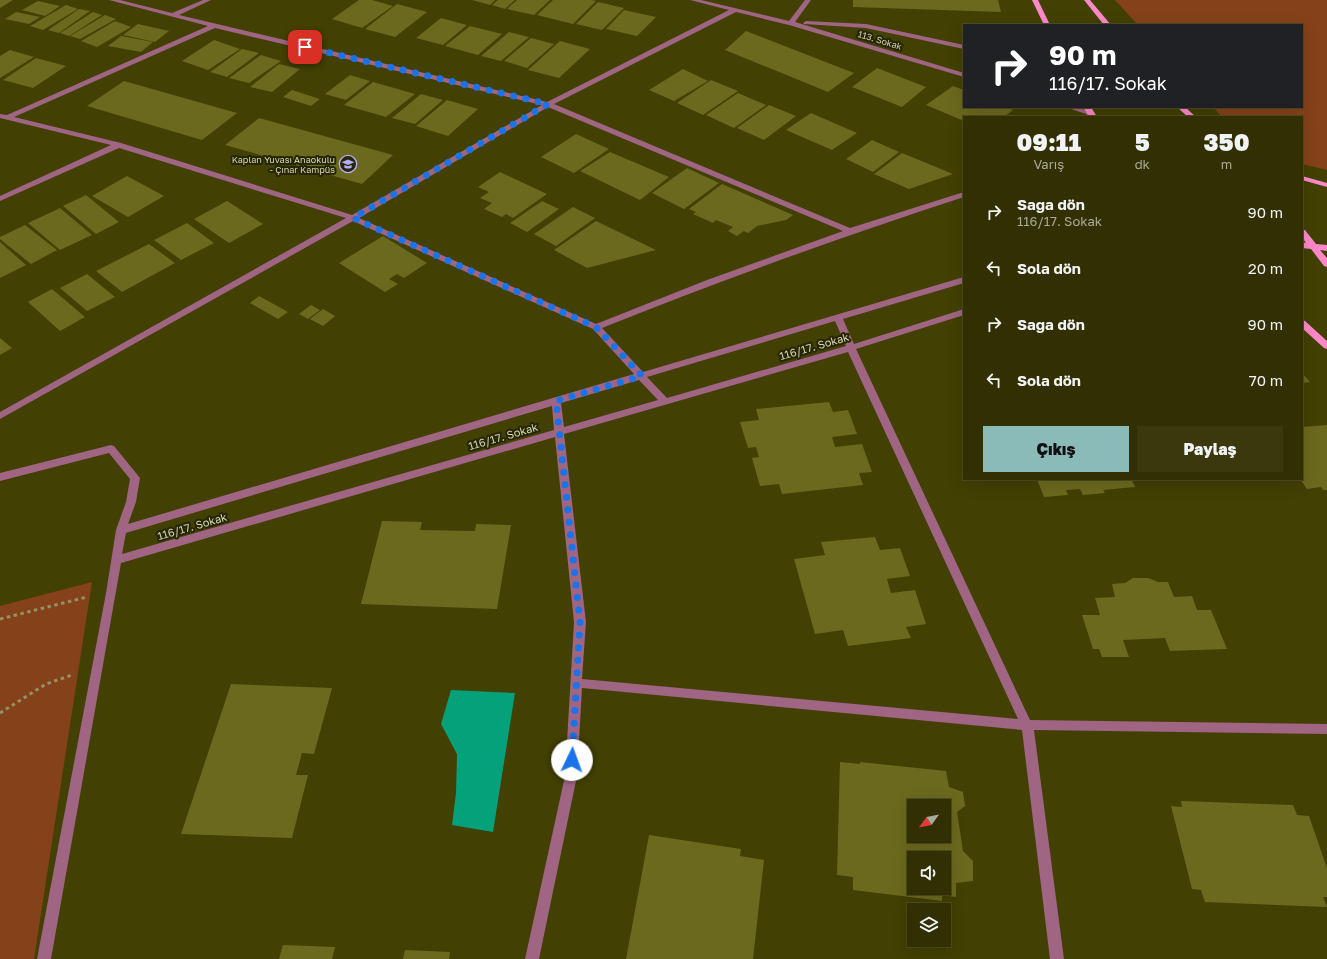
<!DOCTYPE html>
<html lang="tr">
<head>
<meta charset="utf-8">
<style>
  :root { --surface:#323002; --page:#3a380c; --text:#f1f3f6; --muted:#a8a999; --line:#4d4b24; --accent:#8bbbb9 }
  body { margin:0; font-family:"Golos Text",sans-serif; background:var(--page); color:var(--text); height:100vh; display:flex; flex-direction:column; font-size:15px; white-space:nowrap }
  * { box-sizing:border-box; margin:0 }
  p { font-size:13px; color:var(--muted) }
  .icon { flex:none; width:22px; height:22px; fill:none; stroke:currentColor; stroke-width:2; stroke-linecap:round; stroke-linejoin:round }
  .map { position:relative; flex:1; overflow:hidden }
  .sheet { position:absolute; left:963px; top:116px; width:340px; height:364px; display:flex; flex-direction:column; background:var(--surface); border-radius:0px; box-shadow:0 4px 16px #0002,0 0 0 1px var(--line) }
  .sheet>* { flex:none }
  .banner { position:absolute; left:963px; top:24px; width:340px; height:84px; border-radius:0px; box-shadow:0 4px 16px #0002,0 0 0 1px var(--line); background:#202124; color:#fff; overflow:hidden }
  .needle { width:26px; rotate:237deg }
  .fabs { position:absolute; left:907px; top:799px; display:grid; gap:8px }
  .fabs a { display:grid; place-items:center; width:44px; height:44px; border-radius:0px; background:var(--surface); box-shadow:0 4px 16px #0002,0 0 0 1px var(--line); font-size:20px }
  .pin { position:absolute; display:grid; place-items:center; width:34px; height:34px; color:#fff; margin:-17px; border-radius:8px; box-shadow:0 2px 6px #0006 }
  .me { position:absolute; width:44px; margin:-22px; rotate:3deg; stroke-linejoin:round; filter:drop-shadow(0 0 3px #0008) }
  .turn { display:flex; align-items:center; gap:14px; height:84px; padding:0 20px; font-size:18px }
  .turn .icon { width:52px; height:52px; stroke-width:2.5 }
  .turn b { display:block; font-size:28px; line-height:34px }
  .eta { display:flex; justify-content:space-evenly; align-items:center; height:68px; text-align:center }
  .eta b { font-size:24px; font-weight:800; line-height:28px }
  .cta { display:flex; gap:8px; margin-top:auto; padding:8px 20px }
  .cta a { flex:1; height:46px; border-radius:0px; background:var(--accent); color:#111; font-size:16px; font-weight:800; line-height:46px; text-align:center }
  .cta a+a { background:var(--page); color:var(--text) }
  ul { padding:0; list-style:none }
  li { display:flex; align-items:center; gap:12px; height:56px; padding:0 20px }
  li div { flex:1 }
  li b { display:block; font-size:15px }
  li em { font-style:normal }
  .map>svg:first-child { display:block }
  .green { fill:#85421a }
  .water { fill:#04a17a }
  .building { fill:#6b691d; fill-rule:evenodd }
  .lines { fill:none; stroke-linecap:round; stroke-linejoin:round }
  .path { stroke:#929262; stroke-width:3; stroke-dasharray:3.5 3.5; stroke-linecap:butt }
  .minor { fill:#9f6583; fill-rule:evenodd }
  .major { fill:#fe88c8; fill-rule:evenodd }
  .route { stroke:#1a73e8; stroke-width:7; stroke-dasharray:0 12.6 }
  .labels { text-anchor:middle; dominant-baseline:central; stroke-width:4; stroke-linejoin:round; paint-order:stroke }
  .far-street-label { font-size:9px; fill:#d4d5b1; stroke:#262606 }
  .far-poi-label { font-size:9px; fill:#d4d5b1; stroke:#262606; text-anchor:end }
  .street-label { font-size:11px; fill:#d4d5b1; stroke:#262606 }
</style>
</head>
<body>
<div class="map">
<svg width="1327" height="959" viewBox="0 0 1327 959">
  <rect width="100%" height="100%" fill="#424002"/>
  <path class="green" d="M1115,0H1327V170L1302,164V117H1222L1213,107H1302V25H1138Z
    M92,582L34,959H0V606Z"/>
  <path class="water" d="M451,690L515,693L493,832L452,825L456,793L457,754L441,724Z"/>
  <path class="building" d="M0,0H13L0,8Z
    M359,0H372L393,6L362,28L332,19Z
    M472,0H495L490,5Z
    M498,0H515L505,9L492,5Z
    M517,0H550L534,15L507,9Z
    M553,0H592L596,1L573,24L537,15Z
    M853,0H998L1001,12L853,7Z
    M38,1L60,6L45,16L22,10Z
    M598,2L624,8L602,30L576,24Z
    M397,4L427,12L395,37L365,29Z
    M66,5L78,9L43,30L30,26Z
    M79,9L90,11L59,33L48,30Z
    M624,10L656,17L637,36L606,29Z
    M16,12L40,17L29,24L5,19Z
    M93,12L102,15L69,36L60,33Z
    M105,15L116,19L80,39L70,36Z
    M441,18L467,25L443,45L416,38Z
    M115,21L131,27L97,47L81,41Z
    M138,24L169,31L155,42L123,35Z
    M470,26L502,34L478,55L445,46Z
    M746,31L854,73L828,92L725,50Z
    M509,32L529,37L501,61L481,56Z
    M121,36L153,42L141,52L108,46Z
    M531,38L554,44L527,68L504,61Z
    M214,40L240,49L208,70L182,61Z
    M560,41L590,49L559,78L528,70Z
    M242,49L259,53L227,77L210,72Z
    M10,50L34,57L0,78V56Z
    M261,55L281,61L249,83L229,78Z
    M36,58L66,66L33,88L3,80Z
    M279,64L300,69L272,92L250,87Z
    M877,68L926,87L902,107L852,87Z
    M683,69L708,81L674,101L649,90Z
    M350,75L370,81L346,100L325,94Z
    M711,80L738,91L703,115L677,103Z
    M124,81L237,113L202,140L87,106Z
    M373,82L415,94L386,117L344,105Z
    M953,86L964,90V107H1005L1013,110L1004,117H964V121L926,105Z
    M292,90L320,99L311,106L283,97Z
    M738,93L766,105L734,128L706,115Z
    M421,94L443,100L415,124L392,118Z
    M447,100L478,109L448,136L416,126Z
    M769,105L796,116L764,140L737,128Z
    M811,113L857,133L832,150L786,130Z
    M259,118L393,155L362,184L225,145Z
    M576,134L609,149L574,173L541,157Z
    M872,140L899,152L873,172L846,159Z
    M610,152L669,177L640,200L580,171Z
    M902,153L953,174L909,189L874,174Z
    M687,168L719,183L684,209L652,193Z
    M500,172L547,194L513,218L506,214L502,217L484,209L492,203L480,198L489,192L478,187Z
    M127,176L164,196L128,217L92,196Z
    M722,184L793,215L786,220L757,226L748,233L744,231L737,236L728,231L733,227L716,220L713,223L693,214L696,212L689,209Z
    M86,195L119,222L96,234L63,206Z
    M227,201L263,224L229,243L194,219Z
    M542,201L559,209L527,232L510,223Z
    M573,207L595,218L556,246L534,234Z
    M60,208L92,235L60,250L28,223Z
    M596,221L656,250L587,268L554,250Z
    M187,223L214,243L181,260L154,240Z
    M25,225L57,250L31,264L0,239V237Z
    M383,236L427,263L404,278L397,274L389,279L398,284L385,292L339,263Z
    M0,242L26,265L0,278Z
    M149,244L175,263L122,292L96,271Z
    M87,274L115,297L87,311L60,288Z
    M52,289L85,317L60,331L28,302Z
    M259,296L288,312L278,319L250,303Z
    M311,305L320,310L308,319L299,314Z
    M323,309L335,316L323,326L310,319Z
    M0,338L12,348L0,355Z
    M1302,373L1310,382L1302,383Z
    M829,402L833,412L848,410L857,434L832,437L835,447L862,444L872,472L859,473L863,485L782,494L779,484L760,486L752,458L759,457L756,447L748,448L740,422L759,420L756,409Z
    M1327,425V490H1323L1321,487L1307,489L1300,479H1302V427Z
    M1037,479H1131L1135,487L1103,490L1105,493L1083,495L1080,489L1066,490L1068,495L1044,497Z
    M382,521L422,522L420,530L475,531L476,524L511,525L497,609L361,604Z
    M875,537L880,550L900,548L910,576L887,579L891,593L915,590L926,624L906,627L911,638L848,646L843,630L815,634L794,559L825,555L821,542Z
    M1133,578H1148L1158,582H1168L1174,597L1192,596L1197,610H1211L1227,649L1170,651L1165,638L1123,640L1129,657H1102L1099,649H1093L1082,615H1100L1095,598L1115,597L1112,584L1125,583Z
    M231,684L332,688L314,754L302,753L296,775H308L292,838L181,834Z
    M840,762L860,764V762L946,771L949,787L963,792L965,806L957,812L963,851L973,861V881L956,883V897L942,895V901L853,890V877L837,875ZM914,806H944V836H914ZM914,858H944V888H914Z
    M1181,801L1293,805L1297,815L1309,816L1327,868V897H1323L1327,907L1205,902L1201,890L1192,889L1171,806L1182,807Z
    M649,835L741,849L740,856L764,860L753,959H626Z
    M283,945L335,947L332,959H279Z
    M405,950L450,952L449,959H403Z"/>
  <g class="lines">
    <path class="path" d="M0,619L87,597
      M0,713L46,684L72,675"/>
    <path class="minor" d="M109,0H120L172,13L203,0H211L179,15L547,102L729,10L690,0H701L789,21L805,0H811L795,22L964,73V77L789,25L736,12L554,104L850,228L964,192V197C841,237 722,280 602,328L643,372L964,277V283L843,319L854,344L964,309V315L856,349L1030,720L1327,724V734L1034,730L1064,959H1050L1022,730L582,688L577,776L539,959H525L565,776L574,622L555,437L121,563L51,959H37L106,593L116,530L126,502L130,479L109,453L0,481V473L111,445L114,446L140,478L136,502L128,524L634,374L593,329L353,221L0,419V412L346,218L119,148L0,201V196L111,145L0,118V114L7,115L208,26ZM215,28L542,105L352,215L121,143L14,117ZM548,107L843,231L707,280L596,324L359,218ZM835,321L846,346L667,398L647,377ZM848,352L1018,719L582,679L586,622L564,434ZM639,380L658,400L564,427L561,403ZM552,406L554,430L122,554L126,533Z
      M806,21L866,24L964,45V49L866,28L804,24L803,23Z
      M1065,107H1077L1093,113L1089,115Z"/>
    <path class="major" d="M1032,0H1038L1050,25H1044Z
      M1084,0H1090L1111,25H1104Z
      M1083,107H1091L1097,117H1089Z
      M1177,107H1185L1196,117H1188Z
      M1302,176L1327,183V187L1302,180Z
      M1302,230H1305L1316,244L1327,245V251L1320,250L1327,258V267L1324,266L1311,249L1302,248V242L1306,243L1302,237Z
      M1302,320L1305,321L1327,341V349L1324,348L1302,328Z"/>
  </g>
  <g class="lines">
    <path class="route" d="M305,47L548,104L353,218L596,327L642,376L556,401L580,622L572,760"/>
  </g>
  <defs>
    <symbol id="school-ring" viewBox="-11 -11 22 22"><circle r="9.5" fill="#262606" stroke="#b3acf9" stroke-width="1.5"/><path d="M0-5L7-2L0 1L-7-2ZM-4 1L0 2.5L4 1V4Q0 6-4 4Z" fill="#b3acf9"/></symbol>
  </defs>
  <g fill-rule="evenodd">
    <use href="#school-ring" x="338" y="154" width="20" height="20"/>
  </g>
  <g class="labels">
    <g class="far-street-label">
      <text transform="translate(880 40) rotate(17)">113. Sokak</text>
    </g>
    <g class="far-poi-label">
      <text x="335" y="159">Kaplan Yuvası Anaokulu<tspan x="335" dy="10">- Çınar Kampüs</tspan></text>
    </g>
    <g class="street-label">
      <text transform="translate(814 346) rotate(-16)">116/17. Sokak</text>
      <text transform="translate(503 436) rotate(-16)">116/17. Sokak</text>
      <text transform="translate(192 526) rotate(-16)">116/17. Sokak</text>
    </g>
  </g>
</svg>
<div class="fabs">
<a><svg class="needle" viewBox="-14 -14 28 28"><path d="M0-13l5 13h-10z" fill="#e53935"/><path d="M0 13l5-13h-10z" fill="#a8a999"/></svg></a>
<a><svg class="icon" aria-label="sound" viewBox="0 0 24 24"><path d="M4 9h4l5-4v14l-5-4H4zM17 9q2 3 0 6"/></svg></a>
<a><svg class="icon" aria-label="layers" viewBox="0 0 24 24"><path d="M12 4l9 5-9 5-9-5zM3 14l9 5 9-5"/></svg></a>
</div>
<div class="pin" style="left:305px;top:47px;background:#d93025"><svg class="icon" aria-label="arrive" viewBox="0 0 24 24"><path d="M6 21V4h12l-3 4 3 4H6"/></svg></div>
<svg class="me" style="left:572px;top:760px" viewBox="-20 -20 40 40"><circle r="19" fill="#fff"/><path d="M0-13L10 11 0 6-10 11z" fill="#1a73e8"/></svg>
<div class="banner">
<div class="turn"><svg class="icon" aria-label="right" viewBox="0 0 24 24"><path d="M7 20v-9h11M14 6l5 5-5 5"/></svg><div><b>90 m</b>116/17. Sokak</div></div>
</div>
<section class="sheet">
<div class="eta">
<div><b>09:11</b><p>Varış</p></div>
<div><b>5</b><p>dk</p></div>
<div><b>350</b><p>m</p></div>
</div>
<ul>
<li><svg class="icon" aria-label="right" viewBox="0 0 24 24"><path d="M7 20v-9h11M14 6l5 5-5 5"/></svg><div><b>Sağa dön</b><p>116/17. Sokak</p></div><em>90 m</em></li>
<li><svg class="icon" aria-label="left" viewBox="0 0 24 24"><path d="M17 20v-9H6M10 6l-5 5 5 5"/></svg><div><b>Sola dön</b></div><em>20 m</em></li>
<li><svg class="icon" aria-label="right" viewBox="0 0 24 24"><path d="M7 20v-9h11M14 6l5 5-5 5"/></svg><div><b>Sağa dön</b></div><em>90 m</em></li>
<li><svg class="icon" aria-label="left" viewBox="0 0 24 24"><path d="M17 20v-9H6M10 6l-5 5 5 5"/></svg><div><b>Sola dön</b></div><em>70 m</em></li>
</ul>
<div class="cta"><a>Çıkış</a><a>Paylaş</a></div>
</section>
</div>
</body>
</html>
